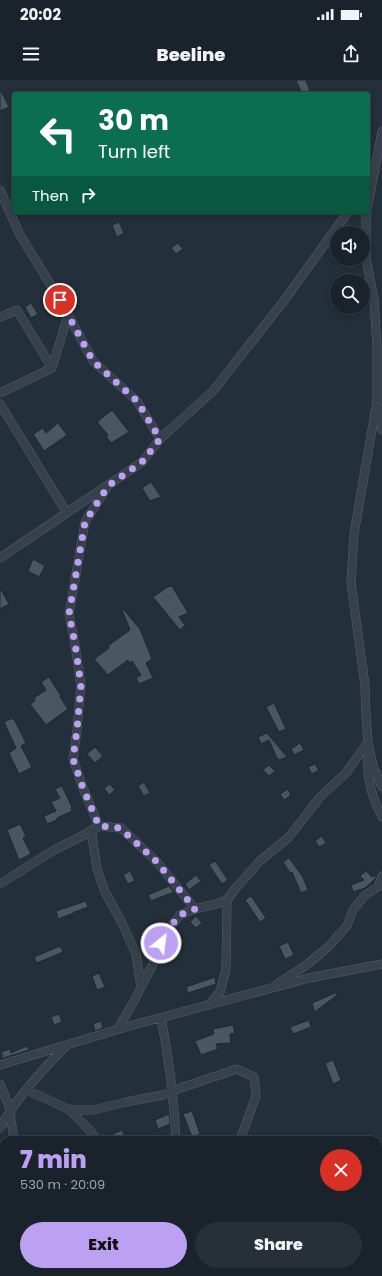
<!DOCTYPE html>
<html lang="en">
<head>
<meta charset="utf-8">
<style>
  :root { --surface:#1a232c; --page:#272f38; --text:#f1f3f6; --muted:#9fa4a9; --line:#384048; --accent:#bca0f2 }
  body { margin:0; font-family:Poppins,sans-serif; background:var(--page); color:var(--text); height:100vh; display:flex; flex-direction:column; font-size:15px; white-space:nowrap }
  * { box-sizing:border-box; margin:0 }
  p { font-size:13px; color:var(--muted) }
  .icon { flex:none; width:22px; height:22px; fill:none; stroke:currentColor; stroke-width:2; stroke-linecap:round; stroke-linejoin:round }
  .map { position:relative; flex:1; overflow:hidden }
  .drawer { position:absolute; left:0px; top:1056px; width:382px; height:140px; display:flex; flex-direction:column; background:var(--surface); border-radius:12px 12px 0 0; box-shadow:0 2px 6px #0003,0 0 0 1px var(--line) }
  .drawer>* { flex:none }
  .guide { position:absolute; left:12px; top:12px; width:358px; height:122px; border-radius:4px; box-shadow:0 2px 6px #0003,0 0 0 1px var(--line); background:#0b6e4f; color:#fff; overflow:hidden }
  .tools { position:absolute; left:330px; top:146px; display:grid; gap:8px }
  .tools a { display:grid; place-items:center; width:40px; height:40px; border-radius:50%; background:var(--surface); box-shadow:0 2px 6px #0003,0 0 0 1px var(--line); font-size:20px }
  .pin { position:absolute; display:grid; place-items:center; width:34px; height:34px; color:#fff; margin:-17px; border:2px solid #fff; border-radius:50%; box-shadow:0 1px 4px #0007 }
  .me { position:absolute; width:44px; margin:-22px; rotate:29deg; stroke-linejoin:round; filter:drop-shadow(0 0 3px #0008) }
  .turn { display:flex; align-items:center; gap:14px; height:84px; padding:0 20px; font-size:18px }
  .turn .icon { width:52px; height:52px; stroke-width:2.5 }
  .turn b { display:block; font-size:28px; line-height:34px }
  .then { display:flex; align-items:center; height:38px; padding:0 20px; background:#0003; gap:8px; font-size:15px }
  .round { display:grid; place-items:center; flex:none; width:42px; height:42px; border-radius:21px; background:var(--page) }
  .head { display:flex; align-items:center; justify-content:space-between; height:68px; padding:0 20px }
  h1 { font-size:24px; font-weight:800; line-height:30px; color:var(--accent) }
  .cta { display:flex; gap:8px; margin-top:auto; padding:8px 20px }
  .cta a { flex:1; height:46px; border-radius:24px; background:var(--accent); color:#111; font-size:16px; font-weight:800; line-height:46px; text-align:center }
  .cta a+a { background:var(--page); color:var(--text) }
  .status { display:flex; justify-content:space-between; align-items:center; height:28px; padding:0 20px; background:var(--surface); direction:ltr }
  .status svg { height:11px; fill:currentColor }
  header { display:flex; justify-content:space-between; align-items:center; height:52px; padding:0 20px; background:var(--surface); font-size:18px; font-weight:800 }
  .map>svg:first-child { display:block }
  .building { fill:#495763; stroke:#1e2831 }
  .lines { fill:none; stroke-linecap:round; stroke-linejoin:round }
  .street-casing { stroke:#555f68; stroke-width:9 }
  .street { stroke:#37414b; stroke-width:8 }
  .route { stroke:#bca0f2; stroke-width:7; stroke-dasharray:0 12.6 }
</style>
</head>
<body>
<div class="status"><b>20:02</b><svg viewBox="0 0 49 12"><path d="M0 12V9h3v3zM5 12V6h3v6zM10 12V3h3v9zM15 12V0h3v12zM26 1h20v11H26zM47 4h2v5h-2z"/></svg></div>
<header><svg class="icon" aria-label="menu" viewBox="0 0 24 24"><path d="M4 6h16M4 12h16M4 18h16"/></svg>Beeline<svg class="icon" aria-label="share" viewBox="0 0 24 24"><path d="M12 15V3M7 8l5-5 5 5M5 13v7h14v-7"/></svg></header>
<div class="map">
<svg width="382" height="1196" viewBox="0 0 382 1196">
  <rect width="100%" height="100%" fill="#232f3a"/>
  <path class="building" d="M296,0H306L311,14H302Z
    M0,9L9,27L0,31Z
    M119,142L124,153L117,157L112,145Z
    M178,163L183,169L176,174L171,168Z
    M31,223L38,234L31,238L25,227Z
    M112,330L129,352L111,363L106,356L108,355L97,342Z
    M58,343L67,355L44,371L33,354L43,348L46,353Z
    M151,402L161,417L150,421L142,408Z
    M33,479L45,486L39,497L28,491Z
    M169,506L170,507L172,506L188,533L179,537L185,545L180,550L153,517Z
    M0,508L9,524L0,529Z
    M123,529L140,549L152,579L146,583L153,598L139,604L136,598L141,595L132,581L129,583L128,580L108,595L94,579L109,568L108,566L130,550L122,530Z
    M49,597L61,616L60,617L68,629L46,645L30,624L35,621L34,618L46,610L41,602Z
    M274,623L286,649L279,652L266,627Z
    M12,638L13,640L14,639L26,663L21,666L32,687L19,694L9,673L16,668L4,642Z
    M267,653L287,677L279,680L276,676L269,660L261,664L258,657Z
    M300,663L304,670L294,675L291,669Z
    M95,667L103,676L95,683L87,674Z
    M315,684L319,690L312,694L308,687Z
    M269,685L275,691L269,696L263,690Z
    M144,702L150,713L144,716L138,706Z
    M110,704L115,710L109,715L104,708Z
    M62,706L72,727L71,728L72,731L57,738V740L47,744L44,736L56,731L51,722L60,718L55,709Z
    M288,709L290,713V716L284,720L280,714Z
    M20,744L26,756L23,758L31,774L19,780L7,750Z
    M322,756L326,763L319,767L315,761Z
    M289,778L303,797L308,810L301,813L292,792L290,793L283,782Z
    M215,781L228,800L222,804L209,785Z
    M130,791L135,801L128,804L123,795Z
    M366,791L372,797L377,795L375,799L365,808L353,812L351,805L364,800L360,796Z
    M196,795L201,801L189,810L185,804Z
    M169,806L174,812L151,821L148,815Z
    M251,816L266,838L260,842L245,820Z
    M86,821L88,827L74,832V833L58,839L56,831Z
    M196,836L202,843L196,848L190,842Z
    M288,862L294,875L285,879L279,866Z
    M60,866L63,872L37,883L34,877Z
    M99,893L105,907L97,910L92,896Z
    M215,897L216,904L188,913L186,907Z
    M335,913L337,915L315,932L312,923Z
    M59,934L62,942L54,945L51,937Z
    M309,940L311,947L293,954L290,947Z
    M101,941L103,948L95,951L93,944Z
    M233,945L235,953L230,954L231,963L216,964L218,969L201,975L195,961L214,954L213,949Z
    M27,966L29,970L0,979V978L3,976L1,972L10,969L11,973Z
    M333,980L341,1000L333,1004L325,983Z
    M192,1031L200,1054L192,1057L183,1034Z
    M169,1034L170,1044L158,1049L155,1040Z
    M122,1050L126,1060H116L113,1054Z"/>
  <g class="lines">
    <defs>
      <path id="street" d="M0,110L20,155L60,220L93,281L137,321L160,359
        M368,125L382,51
        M367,132L366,138V178L374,219L377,267V321L354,454L351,503L365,605L366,635L368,662L373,686L382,707
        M0,237L17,230L52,288L68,235
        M0,313L52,288
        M0,324L67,433
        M378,327L382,350
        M0,478L142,382L160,359L213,311L283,222L348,132
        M368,674C366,695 372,718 382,737
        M99,746L121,748L157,782L195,829L216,824L227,820L235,809L260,781L289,757L321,716L346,693L368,662
        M91,750L97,789L105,812L121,841L136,874L141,907
        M0,804L54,770L82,756L99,746L83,708L73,679L77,650L81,605L75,565L69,534L85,442L106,409
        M277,904L305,886L327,868L347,846L353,830L365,815L378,807L382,796
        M209,925L220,912L226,890L227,820
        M161,938C169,978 174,1019 176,1060
        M118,949L134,921L152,886L166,852L180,835L195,829
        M0,985L126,947L309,898L382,884
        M0,1004L9,1026L14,1060
        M27,1010L70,1030H93L126,1022L163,1015L172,1011L237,989L254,997L256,1016L240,1060
        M70,1030L92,1053L96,1060
        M0,1048C16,1018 42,990 66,966
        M51,1192L52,1196
        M147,1192L149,1196
        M202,1196L203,1192"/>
    </defs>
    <use href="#street" class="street-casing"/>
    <use href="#street" class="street"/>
  </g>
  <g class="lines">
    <path class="route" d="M60,220L93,281L137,321L160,359L142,382L108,406L85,442L69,534L75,564L81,605L77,650L73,679L83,708L99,746L120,748L157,782L195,829L180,835L166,852L161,863"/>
  </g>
</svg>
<div class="tools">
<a><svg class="icon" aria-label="sound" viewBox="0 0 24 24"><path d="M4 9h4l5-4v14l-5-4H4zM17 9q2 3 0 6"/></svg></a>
<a><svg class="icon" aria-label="search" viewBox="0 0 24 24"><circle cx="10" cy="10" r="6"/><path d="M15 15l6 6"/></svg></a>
</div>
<div class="pin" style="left:60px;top:220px;background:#d93025"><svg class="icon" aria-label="arrive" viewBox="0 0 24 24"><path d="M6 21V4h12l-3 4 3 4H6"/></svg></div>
<svg class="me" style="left:161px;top:863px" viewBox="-20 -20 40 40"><circle r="17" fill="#bca0f2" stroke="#fff" stroke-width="3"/><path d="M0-11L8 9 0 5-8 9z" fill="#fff"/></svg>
<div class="guide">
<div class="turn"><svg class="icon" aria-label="left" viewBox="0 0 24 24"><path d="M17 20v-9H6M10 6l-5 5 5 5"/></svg><div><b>30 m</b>Turn left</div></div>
<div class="then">Then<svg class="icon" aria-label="right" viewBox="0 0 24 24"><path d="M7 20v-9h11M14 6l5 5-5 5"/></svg></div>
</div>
<section class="drawer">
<div class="head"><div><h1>7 min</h1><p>530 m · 20:09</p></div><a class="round" style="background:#d93025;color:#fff"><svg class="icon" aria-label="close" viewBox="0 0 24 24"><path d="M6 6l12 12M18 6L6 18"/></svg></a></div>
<div class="cta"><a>Exit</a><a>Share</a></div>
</section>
</div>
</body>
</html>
